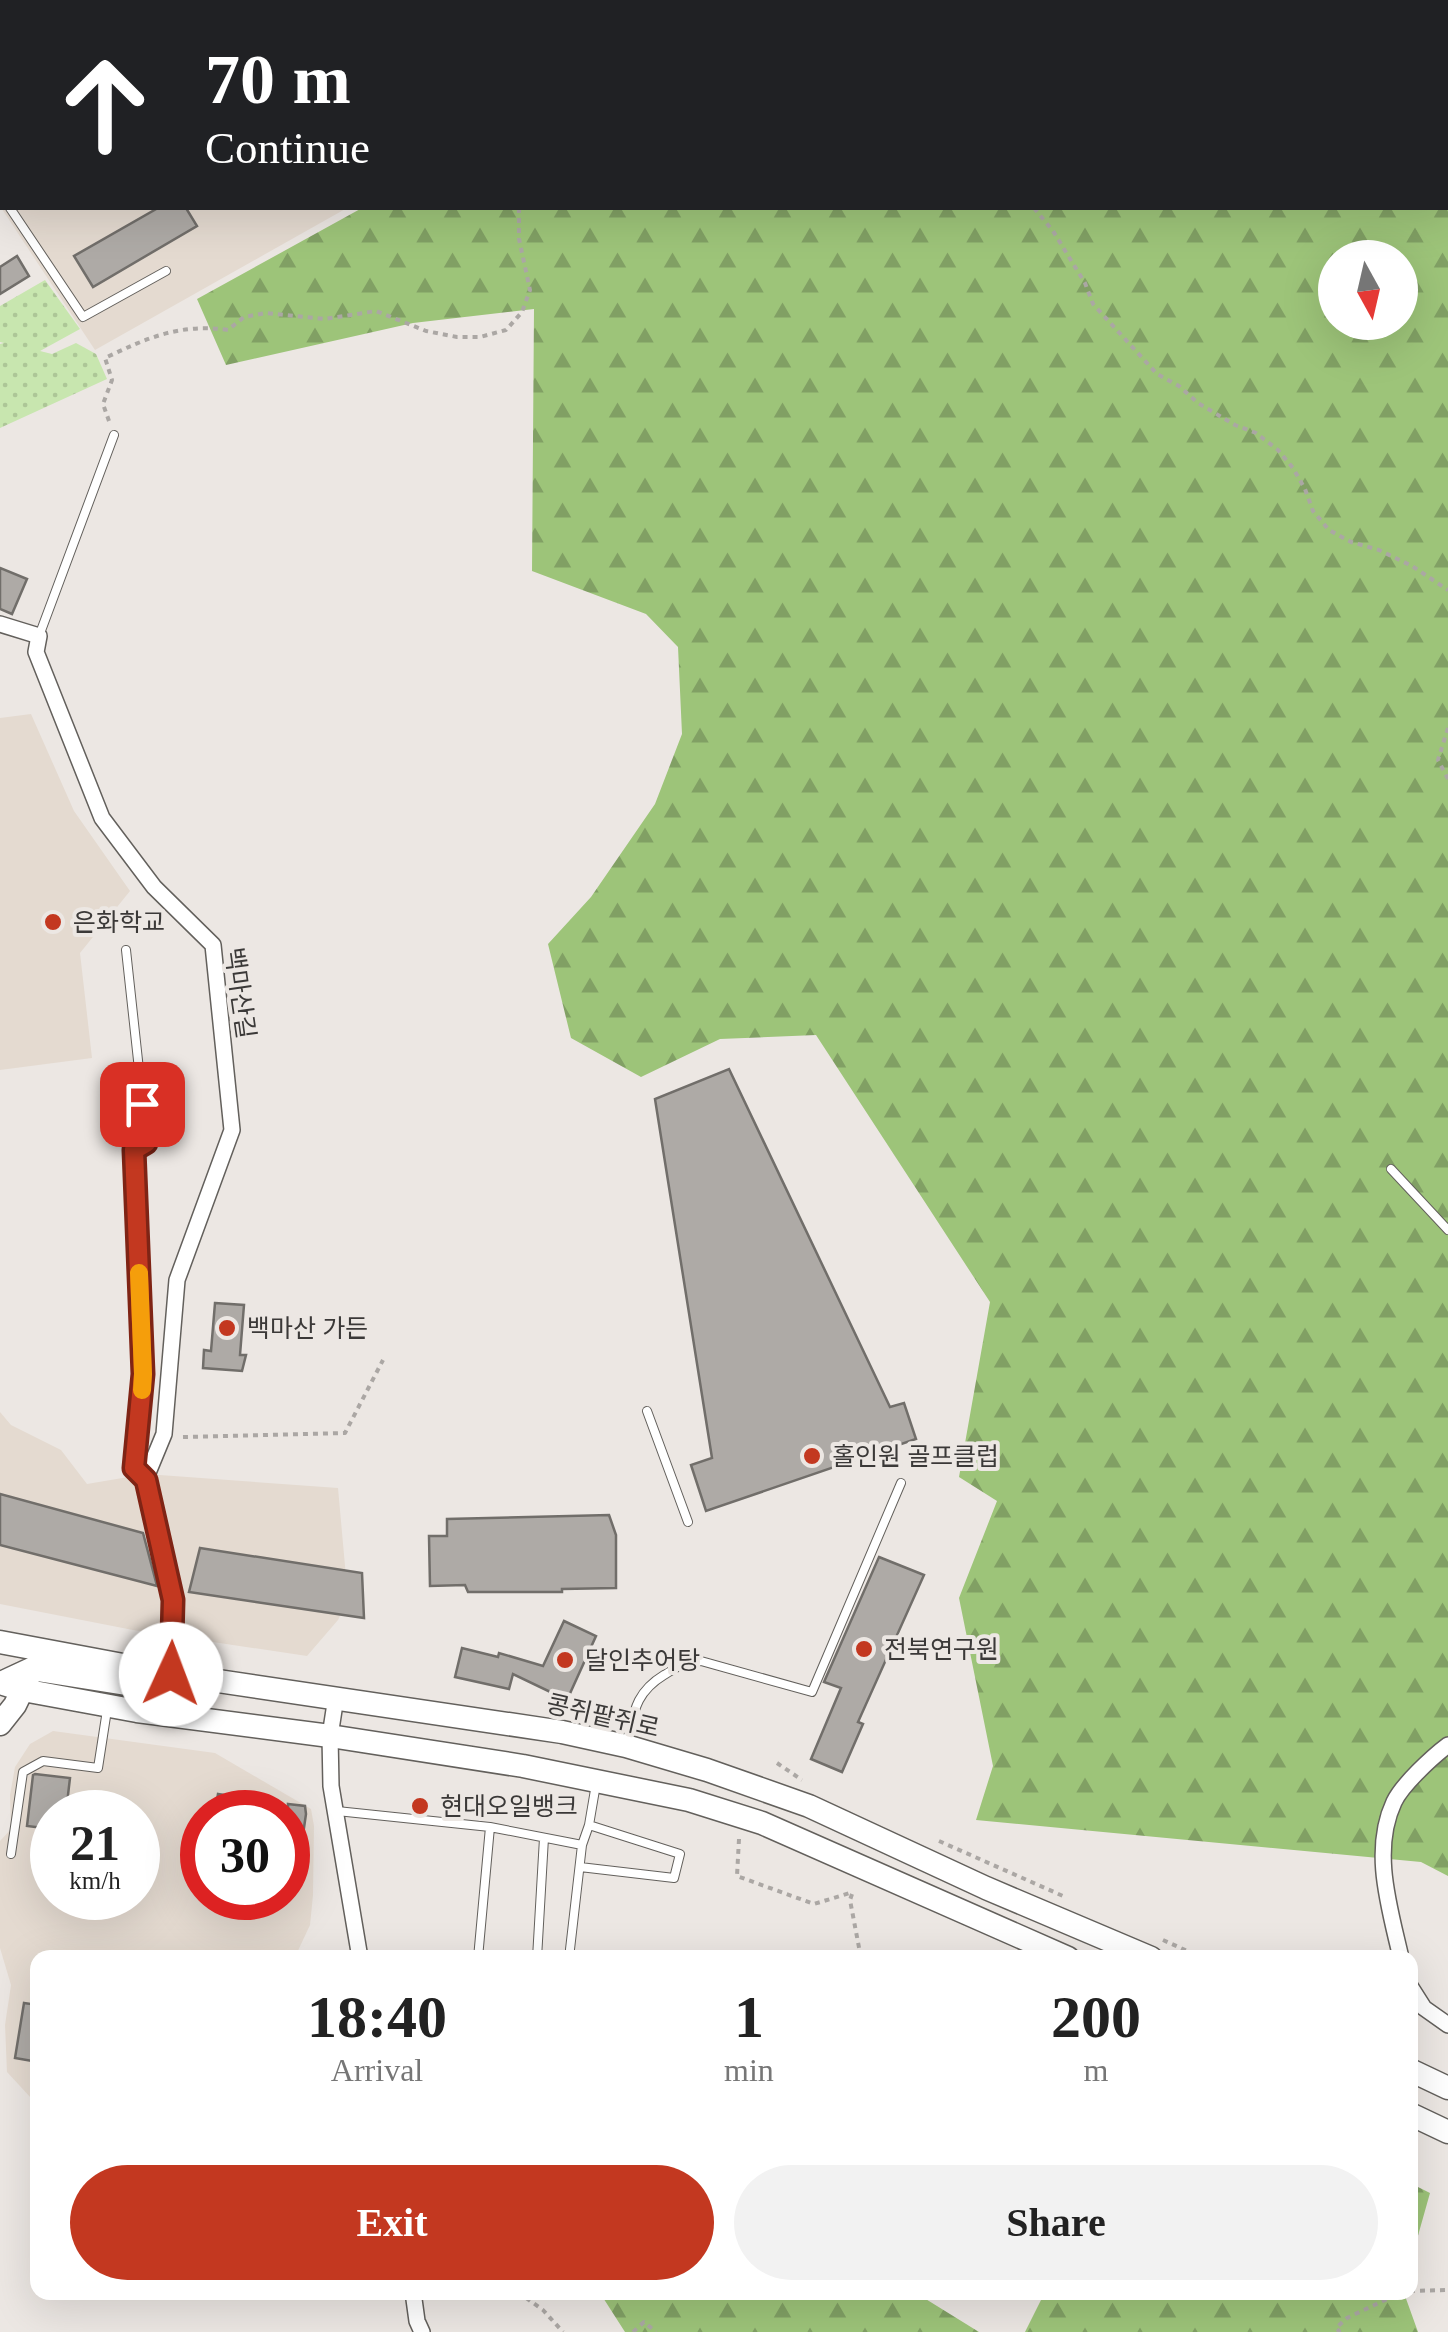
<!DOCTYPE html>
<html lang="en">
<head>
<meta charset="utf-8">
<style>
  :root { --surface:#fff; --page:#f2f2f2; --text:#222; --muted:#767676; --accent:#c33820 }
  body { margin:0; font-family:"Times New Roman","Noto Sans KR",serif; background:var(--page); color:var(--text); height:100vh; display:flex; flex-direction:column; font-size:38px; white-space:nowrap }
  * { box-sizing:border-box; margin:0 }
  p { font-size:32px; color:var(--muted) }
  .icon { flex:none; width:55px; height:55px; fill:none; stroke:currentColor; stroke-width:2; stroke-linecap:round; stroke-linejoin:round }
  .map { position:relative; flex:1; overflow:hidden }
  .panel { position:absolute; left:30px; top:1950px; width:1388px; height:350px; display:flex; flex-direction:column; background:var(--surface); border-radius:20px; box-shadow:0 10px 40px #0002 }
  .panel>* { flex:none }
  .guide { position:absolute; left:0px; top:0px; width:1450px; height:210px; box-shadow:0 10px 40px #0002; background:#202124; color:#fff; overflow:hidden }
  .needle { width:65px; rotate:172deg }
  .fabs { position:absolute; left:1318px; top:240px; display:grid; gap:20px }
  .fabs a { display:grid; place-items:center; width:100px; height:100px; border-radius:50%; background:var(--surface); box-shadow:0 10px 40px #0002; font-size:50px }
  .speed { position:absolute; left:30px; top:1790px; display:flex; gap:20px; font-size:50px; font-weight:700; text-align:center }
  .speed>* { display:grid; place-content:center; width:130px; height:130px; border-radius:50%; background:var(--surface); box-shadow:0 10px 40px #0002; line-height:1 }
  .speed small { font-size:25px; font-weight:400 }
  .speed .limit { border:15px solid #d22; background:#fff; color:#111 }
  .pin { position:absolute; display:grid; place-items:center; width:85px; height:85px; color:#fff; margin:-42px; border-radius:20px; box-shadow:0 5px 15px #0006 }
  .me { position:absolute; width:110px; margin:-55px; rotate:2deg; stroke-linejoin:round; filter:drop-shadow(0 0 8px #0008) }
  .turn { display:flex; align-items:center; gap:35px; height:210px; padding:0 40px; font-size:45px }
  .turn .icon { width:130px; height:130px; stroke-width:2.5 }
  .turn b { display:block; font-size:70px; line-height:85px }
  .eta { display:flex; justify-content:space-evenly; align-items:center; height:170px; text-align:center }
  .eta b { font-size:60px; font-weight:700; line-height:70px }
  .cta { display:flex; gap:20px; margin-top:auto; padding:20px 40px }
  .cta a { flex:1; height:115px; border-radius:60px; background:var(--accent); color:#fff; font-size:40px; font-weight:700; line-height:115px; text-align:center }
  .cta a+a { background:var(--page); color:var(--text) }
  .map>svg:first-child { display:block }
  .built { fill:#e4dad0; fill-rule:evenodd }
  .green { fill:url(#green-dots) }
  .forest { fill:url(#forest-firs); fill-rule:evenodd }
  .building { fill:#aeaaa6; stroke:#716e6a; stroke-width:2.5 }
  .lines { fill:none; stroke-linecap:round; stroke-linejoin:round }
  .lane-casing { stroke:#63605c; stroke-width:10 }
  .street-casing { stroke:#63605c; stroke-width:18 }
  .secondary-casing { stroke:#63605c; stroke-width:25 }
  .path { stroke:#aba7a4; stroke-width:4; stroke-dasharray:5 5; stroke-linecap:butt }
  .lane { stroke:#fff; stroke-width:8 }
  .street { stroke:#fff; stroke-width:15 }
  .secondary { stroke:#fff; stroke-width:22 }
  .route-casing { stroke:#7f2415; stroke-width:25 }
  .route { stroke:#c33820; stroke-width:18 }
  .slow { stroke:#f59e0b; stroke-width:18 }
  .poi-dot { fill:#c33820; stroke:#ece7e3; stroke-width:4 }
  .labels { text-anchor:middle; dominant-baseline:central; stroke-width:8; stroke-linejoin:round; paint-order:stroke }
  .poi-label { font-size:25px; fill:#3b3938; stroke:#ece7e3; text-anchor:start }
  .street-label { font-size:25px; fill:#3b3938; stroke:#ece7e3 }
</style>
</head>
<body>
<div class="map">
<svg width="1448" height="2332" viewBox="0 0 1448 2332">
  <defs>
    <pattern id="green-dots" width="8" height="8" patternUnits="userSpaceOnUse" patternTransform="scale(2.5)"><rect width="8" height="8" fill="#c8e6af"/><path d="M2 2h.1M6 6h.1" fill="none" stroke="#adc697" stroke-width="1.8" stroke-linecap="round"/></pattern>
    <pattern id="forest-firs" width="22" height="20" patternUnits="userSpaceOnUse" patternTransform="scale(2.5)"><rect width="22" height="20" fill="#9dc479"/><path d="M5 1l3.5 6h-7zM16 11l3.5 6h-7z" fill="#81a064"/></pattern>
  </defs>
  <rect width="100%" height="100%" fill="#ece7e3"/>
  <path class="built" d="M0,0H337V2H2V208H347L95,350L0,206Z
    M31,714L74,811L130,891L80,953L92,1058L0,1070V718Z
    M0,1412L11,1425L61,1450L87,1484L146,1474L338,1488L348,1599L338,1620L307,1656L133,1630L0,1604Z
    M53,1731L215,1753L311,1809L314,1826L313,1895L310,1925L295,1957L38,1958L37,2098H31L7,2072L5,2025L11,1985L0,1948V1841L11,1829L10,1795L15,1767L30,1744ZM52,1812H138V1898H52ZM202,1812H288V1898H202Z"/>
  <path class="green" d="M45,280L80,329L40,351L52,354L76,343L96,354L107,379L0,428V344L4,343L0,342V306Z"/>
  <path class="forest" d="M344,0H1448V60V2H345Z
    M1448,190V1876L1421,1862L976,1820L993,1766L959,1598L997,1501L959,1477L990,1302L816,1035L720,1039L641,1077L571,1038L548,944L591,897L655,804L682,734L678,647L646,614L532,571L534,309L413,323L226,365L197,299L362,208H1448ZM1335,258H1400V322H1335Z
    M1410,2183L1430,2193L1410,2264Z
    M1045,2292L1131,2293L1164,2300L1168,2292L1404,2293L1418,2332H1025Z
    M600,2293H916L979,2332H625Z"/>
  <path class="building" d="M158,208H186L197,226L93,287L74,256Z
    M17,256L29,276L0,294V267Z
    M0,568L27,579L12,614L0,609Z
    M729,1069L890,1407L904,1403L916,1439L706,1511L691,1465L712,1458L655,1099Z
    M215,1303L244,1305L240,1355H246L242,1371L203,1368L204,1350L211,1351Z
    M0,1494L143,1533L157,1586L0,1545Z
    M609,1515L616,1535V1588L562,1589V1592H468L465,1585L430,1586L429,1536H447V1519Z
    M200,1548L362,1573L364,1618L189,1592Z
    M879,1557L924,1575L858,1722L863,1724L842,1772L811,1759L841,1688L824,1682Z
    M564,1621L596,1636L567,1700L513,1674L509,1689L455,1677L462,1648L498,1657L499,1653L543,1666Z
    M35,1774L70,1778L66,1812H52V1829L27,1826L33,1775Z
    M218,1794L281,1803L280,1812H215Z
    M288,1804L305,1806L306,1814L297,1876L288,1875Z
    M24,2003L38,2005V2062L15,2058Z"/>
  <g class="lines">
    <defs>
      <path id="lane" d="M0,193L2,197
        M10,208L83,317L166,271
        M39,636L114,435
        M126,950L147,1143L134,1150L143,1374L134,1468L145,1480
        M1391,1169L1448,1230
        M647,1411L688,1522
        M627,1741C634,1711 636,1692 664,1675C679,1666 684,1662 701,1661L812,1692L901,1483
        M337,1811L490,1827L582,1845L589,1825L596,1784
        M11,1854L23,1772L43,1761L98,1768L107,1710
        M580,1867L674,1878L680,1854L589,1825
        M478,1958L490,1827
        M537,1958L544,1838
        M569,1958L582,1845"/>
      <path id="street" d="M0,624L39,636L36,652L102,818L154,887L213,945L232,1130L177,1280L164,1434L145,1480L173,1600L171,1674
        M336,1697L330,1736L331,1786L360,1958
        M1401,1958C1390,1909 1371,1851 1394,1802C1402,1785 1432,1757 1448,1745
        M1410,1986L1424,2008L1448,2025
        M413,2292L417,2321L422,2332"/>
      <path id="secondary" d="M0,1642L171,1674L562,1732L626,1746L707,1770L809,1806L986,1888L1151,1958
        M0,1683L23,1690L137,1711L330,1736L523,1766L689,1800L762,1823L1068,1958
        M1,1683L31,1669L183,1693L212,1679
        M0,1724L15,1705L29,1676
        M1410,2070L1448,2088
        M1410,2114L1448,2132"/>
    </defs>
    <use href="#lane" class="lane-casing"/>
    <use href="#street" class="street-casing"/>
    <use href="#secondary" class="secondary-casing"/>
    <path class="path" d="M921,0L923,2
      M609,2L612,0
      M1034,208L1053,231L1085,283L1093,304L1157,374L1179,386L1198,403L1235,425L1256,433L1278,450L1293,468L1305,489L1313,511L1329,530L1351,542L1379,550L1412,566L1448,590
      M109,421L103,404L112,380L105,358C147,338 180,323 228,330L244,317L266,313L325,319L376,311L426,331L457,337H480L506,330L522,312L530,290L519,239V208
      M1448,728L1438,760L1448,779
      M183,1437L345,1433L383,1360
      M777,1763L802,1780
      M739,1839L737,1876L814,1904L853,1892
      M939,1841L1063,1896
      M852,1894L850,1900L861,1958
      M1163,1940L1203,1958
      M1410,2291L1448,2290
      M518,2292L543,2310L563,2332
      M633,2332L644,2322L656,2332
      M1337,2332L1339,2331L1336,2328L1347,2318L1402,2292"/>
    <use href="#lane" class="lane"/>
    <use href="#street" class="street"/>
    <use href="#secondary" class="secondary"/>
  </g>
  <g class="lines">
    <defs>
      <path id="route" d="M142,1104L146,1143L134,1150L143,1374L134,1468L146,1480L173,1600L171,1674"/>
    </defs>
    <use href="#route" class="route-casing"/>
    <use href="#route" class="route"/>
    <path class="slow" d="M139,1273L143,1374L142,1390"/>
  </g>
  <g class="poi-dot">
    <circle cx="53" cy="922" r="10"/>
    <circle cx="227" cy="1328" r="10"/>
    <circle cx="812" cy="1456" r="10"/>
    <circle cx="864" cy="1649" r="10"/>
    <circle cx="565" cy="1660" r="10"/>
    <circle cx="420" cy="1806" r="10"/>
  </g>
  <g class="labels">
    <g class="poi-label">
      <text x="73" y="922">은화학교</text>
      <text x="247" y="1328">백마산 가든</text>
      <text x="832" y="1456">홀인원 골프클럽</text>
      <text x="884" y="1649">전북연구원</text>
      <text x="585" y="1660">달인추어탕</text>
      <text x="440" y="1806">현대오일뱅크</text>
    </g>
    <g class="street-label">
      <text transform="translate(240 993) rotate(82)">백마산길</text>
      <text transform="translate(603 1716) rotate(13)">콩쥐팥쥐로</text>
    </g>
  </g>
</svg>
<div class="fabs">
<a><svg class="needle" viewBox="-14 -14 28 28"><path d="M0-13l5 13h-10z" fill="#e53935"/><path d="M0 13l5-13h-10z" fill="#767676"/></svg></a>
</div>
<div class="speed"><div>21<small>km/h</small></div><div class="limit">30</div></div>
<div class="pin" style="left:142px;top:1104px;background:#d93025"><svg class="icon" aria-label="arrive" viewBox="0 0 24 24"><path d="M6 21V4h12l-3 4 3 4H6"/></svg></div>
<svg class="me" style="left:171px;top:1674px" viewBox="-20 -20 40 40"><circle r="19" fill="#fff"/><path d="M0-13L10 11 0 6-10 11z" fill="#c33820"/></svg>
<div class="guide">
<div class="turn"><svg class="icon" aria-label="ahead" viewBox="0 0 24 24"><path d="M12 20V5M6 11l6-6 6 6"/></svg><div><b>70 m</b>Continue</div></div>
</div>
<section class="panel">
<div class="eta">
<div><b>18:40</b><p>Arrival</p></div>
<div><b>1</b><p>min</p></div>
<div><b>200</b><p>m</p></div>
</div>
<div class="cta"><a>Exit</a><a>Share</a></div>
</section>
</div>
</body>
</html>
